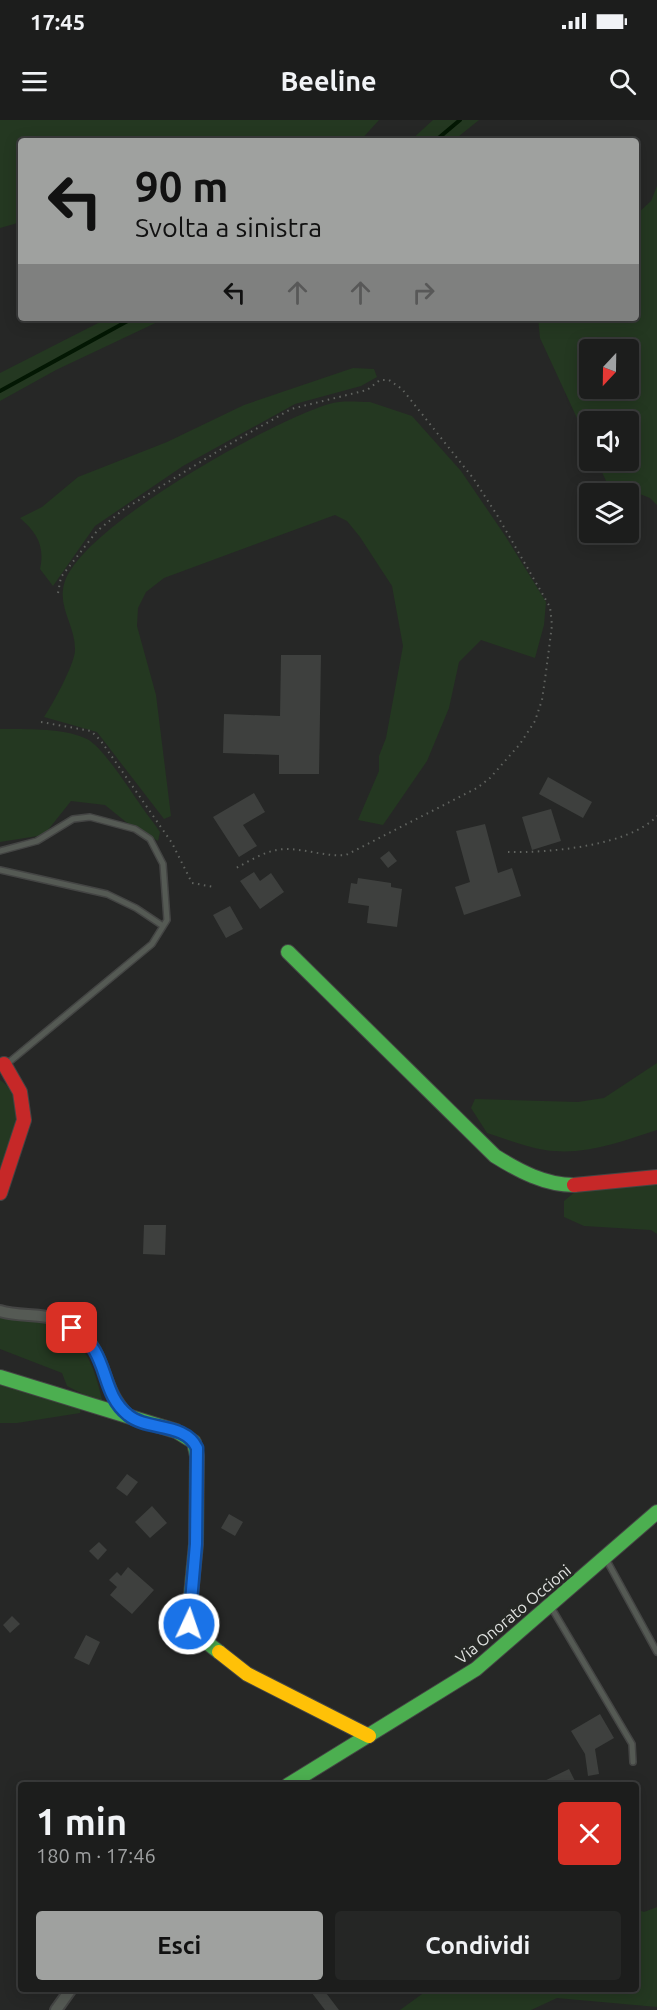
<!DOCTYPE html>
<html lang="it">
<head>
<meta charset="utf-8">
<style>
  :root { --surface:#1c1d1c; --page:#252625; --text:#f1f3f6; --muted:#a0a2a3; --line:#3a3b3b; --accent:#9fa19f }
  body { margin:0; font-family:Ubuntu,sans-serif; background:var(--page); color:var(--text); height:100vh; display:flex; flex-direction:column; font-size:22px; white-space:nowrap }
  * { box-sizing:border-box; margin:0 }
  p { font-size:20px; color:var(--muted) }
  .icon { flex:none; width:33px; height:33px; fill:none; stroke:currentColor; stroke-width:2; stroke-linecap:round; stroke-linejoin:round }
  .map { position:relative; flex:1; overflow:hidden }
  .sheet { position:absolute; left:18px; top:1662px; width:621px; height:210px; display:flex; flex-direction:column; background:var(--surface); border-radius:6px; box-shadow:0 3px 15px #0003,0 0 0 2px var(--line) }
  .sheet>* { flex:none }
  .hud { position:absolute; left:18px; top:18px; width:621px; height:183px; border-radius:6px; box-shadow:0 3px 15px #0003,0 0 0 2px var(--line); background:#9fa19f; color:#111; overflow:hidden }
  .needle { width:39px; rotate:202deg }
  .buttons { position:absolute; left:579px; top:219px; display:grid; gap:12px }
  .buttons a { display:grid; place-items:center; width:60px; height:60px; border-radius:6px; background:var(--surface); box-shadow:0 3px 15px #0003,0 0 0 2px var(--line); font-size:30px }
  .pin { position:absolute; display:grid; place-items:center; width:51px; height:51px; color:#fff; margin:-26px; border-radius:12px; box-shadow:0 3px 9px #0006 }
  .me { position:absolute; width:66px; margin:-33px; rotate:3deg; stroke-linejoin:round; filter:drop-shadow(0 0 4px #0008) }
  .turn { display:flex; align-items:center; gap:21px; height:126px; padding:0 18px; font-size:27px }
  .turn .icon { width:78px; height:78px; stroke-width:2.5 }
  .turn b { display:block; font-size:42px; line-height:51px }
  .lanes { display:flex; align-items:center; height:57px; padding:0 18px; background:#0003; justify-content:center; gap:30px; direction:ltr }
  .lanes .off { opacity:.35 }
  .round { display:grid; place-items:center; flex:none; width:63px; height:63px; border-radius:6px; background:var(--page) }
  .headline { display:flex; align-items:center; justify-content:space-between; height:102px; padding:0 18px }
  h1 { font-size:36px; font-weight:700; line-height:45px }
  .button { display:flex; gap:12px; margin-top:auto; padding:12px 18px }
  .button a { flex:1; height:69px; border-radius:6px; background:var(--accent); color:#111; font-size:24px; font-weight:700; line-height:69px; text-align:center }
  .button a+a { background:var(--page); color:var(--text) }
  .status { display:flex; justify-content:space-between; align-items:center; height:42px; padding:0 30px; background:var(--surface); direction:ltr }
  .status svg { height:16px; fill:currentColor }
  header { display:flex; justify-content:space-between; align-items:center; height:78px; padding:0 18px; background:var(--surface); font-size:27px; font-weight:700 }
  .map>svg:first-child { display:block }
  .green { fill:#243821; fill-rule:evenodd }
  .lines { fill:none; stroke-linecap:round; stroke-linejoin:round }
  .stream { stroke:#031703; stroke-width:4 }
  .building { fill:#3e403e }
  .lane-casing { stroke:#444544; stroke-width:8 }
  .street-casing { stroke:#444544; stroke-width:14 }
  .fast-casing { stroke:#444544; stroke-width:16 }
  .slow-casing { stroke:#444544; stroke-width:16 }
  .jam-casing { stroke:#444544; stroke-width:16 }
  .path { stroke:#616460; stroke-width:2; stroke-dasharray:1.5 4.5; stroke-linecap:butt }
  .lane { stroke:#555a54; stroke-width:5 }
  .street { stroke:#555a54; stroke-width:10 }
  .fast { stroke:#4caf50; stroke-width:14 }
  .slow { stroke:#ffc107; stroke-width:14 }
  .jam { stroke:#c62828; stroke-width:14 }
  .route-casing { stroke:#114b97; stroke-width:15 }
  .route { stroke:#1a73e8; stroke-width:10 }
  .labels { text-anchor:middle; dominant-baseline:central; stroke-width:6; stroke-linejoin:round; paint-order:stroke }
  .street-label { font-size:16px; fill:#e0e2e0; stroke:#262825 }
</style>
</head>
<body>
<div class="status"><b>17:45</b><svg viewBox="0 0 49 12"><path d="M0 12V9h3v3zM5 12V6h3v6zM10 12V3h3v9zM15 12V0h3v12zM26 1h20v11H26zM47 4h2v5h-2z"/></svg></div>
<header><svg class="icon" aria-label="menu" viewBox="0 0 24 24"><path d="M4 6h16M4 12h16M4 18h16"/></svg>Beeline<svg class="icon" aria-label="search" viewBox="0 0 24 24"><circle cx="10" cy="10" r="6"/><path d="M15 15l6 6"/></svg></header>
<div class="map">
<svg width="657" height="1890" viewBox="0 0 657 1890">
  <rect width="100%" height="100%" fill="#262726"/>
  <path class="green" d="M0,0H379L360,21H21V102L0,108Z
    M433,0H479L453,21H410Z
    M657,66V385L650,378L606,361L597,341L628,340V302H590L589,324L540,218L538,198H636V95L651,81ZM590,230H628V268H590Z
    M108,198H166L56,250L0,281V253Z
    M353,248L374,249L377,257L361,266L295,284L183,346L95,406L53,466L40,449C45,426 37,413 20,398L42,387L78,357L167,322L244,285Z
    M370,282L412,296L461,351L506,417L546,482L544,505L535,538L481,520L459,542L449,588L427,641L383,705L358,700L379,651V636L386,618L403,526L392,466L360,417L347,401L335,395L164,458L146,472L138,488L137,506L156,575L171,696L164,699L97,612L44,597C53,584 74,545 75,531C76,505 56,487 65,461C86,404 270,302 329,284C342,280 357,282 370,282Z
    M0,609C24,609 66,608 87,619C105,628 137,682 153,702L160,712L158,721L126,702L105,685L71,681L44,715L0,722Z
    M657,943V1010C620,1022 584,1036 545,1030C525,1027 506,1019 487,1013L471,988L475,979L578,982L604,978Z
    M0,960C29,978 12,1027 0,1052Z
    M657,1062V1114L651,1110L584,1106L564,1097V1081L576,1071Z
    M0,1197C12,1202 25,1199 38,1202C83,1209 94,1245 103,1284L67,1266L62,1253L0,1229Z
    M0,1259L82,1285L80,1293L17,1303H0Z
    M657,1787V1887L557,1878L531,1890H400L429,1869H636V1789L644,1792Z"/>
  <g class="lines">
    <path class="stream" d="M435,21L460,0
      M0,271L133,198"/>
  </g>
  <path class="building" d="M281,535H321L319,654H279V635L223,633L224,594L280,596Z
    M548,657L592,682L583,698L539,674Z
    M254,673L265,692L243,705L257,726L239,737L213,697Z
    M551,689L561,721L532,730L522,697Z
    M485,704L498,753L512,748L521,776L464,795L455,767L470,762L456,711Z
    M389,731L397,741L388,748L380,738Z
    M254,752L260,761L271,753L284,772L260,789L240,761Z
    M358,758L391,763V767L402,769L397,807L367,803L369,786L348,783L351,763L357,764Z
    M230,786L243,809L226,818L213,795Z
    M144,1105H166L165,1135L143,1134Z
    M127,1354L138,1362L127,1376L116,1368Z
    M152,1386L167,1403L150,1418L135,1402Z
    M229,1394L243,1402L235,1416L221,1408Z
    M99,1422L107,1430L98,1440L89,1431Z
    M128,1447L154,1470L132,1494L110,1475L117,1467L109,1460L117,1452L121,1456Z
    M12,1496L20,1504L10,1513L3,1505Z
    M86,1515L100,1522L89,1545L74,1538Z
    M600,1594L614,1618L595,1629L599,1654L588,1656L585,1634L571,1611Z
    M569,1649L577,1665H536Z
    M318,1869H323L339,1890H325L312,1873Z"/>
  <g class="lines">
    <defs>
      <path id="lane" d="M0,731L37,721L73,699L90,697L135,709L150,719L163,744L167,800L152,824L8,943
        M0,750L107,774L136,788L163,806
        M606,1439L657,1532
        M551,1487L632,1624L633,1642"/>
      <path id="street" d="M0,1191C19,1197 41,1193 59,1200C112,1222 95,1262 128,1295
        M56,1890L71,1869"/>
      <path id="fast" d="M288,832L495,1036C519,1051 545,1065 574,1065
        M0,1257L176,1311L194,1322L197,1336L196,1424L189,1496L192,1511L219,1532
        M288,1665L476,1549L657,1392"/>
      <path id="slow" d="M219,1532L247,1554L369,1616"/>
      <path id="jam" d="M574,1065L657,1057
        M0,1073L24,1000L20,972L4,944"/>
    </defs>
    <use href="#lane" class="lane-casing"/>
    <use href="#street" class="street-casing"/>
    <use href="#fast" class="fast-casing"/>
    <use href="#slow" class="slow-casing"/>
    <use href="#jam" class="jam-casing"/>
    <path class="path" d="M58,473L61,457L97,411L123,390L223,328L291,289L367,270L380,260H389L402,269L473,358L497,395L550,487L552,505L546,552L542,580L535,601L520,624L490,658L477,668L346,735C326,737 306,729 286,729C267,729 250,741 234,749
      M41,602L91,611L101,621L172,723L192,763L214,767
      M508,732C548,733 629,726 657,696"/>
    <use href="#lane" class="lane"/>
    <use href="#street" class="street"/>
    <use href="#fast" class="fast"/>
    <use href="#slow" class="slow"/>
    <use href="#jam" class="jam"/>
  </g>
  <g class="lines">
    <defs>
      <path id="route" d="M72,1208C112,1233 98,1271 128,1295C147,1311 185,1302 197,1328L196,1424L189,1504"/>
    </defs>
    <use href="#route" class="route-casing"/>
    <use href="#route" class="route"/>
  </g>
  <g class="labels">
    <g class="street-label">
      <text transform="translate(513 1494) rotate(-40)">Via Onorato Occioni</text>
    </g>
  </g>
</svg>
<div class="buttons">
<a><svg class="needle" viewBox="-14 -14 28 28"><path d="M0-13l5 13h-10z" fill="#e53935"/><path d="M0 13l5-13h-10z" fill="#a0a2a3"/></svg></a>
<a><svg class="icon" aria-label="sound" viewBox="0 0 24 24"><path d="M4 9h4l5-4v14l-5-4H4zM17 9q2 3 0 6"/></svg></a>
<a><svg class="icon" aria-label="layers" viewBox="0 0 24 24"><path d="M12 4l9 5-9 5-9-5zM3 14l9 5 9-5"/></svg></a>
</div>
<div class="pin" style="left:72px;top:1208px;background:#d93025"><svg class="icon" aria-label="arrive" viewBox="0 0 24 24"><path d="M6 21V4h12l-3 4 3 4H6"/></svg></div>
<svg class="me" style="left:189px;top:1504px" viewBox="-20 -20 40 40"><circle r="17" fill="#1a73e8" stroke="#fff" stroke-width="3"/><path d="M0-11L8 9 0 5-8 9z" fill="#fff"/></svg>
<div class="hud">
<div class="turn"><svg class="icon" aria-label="left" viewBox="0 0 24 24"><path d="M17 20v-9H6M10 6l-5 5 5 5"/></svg><div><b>90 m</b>Svolta a sinistra</div></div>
<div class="lanes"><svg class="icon" aria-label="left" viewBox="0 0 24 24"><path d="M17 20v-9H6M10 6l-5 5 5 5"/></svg><svg class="icon off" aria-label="ahead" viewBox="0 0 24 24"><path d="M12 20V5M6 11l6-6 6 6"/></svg><svg class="icon off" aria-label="ahead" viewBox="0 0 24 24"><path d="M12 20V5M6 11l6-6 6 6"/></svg><svg class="icon off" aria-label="right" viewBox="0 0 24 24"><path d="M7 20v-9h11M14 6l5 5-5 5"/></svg></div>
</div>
<section class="sheet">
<div class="headline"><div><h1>1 min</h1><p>180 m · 17:46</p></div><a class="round" style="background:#d93025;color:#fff"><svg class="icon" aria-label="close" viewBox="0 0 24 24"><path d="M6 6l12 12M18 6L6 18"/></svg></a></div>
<div class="button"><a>Esci</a><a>Condividi</a></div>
</section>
</div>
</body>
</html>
